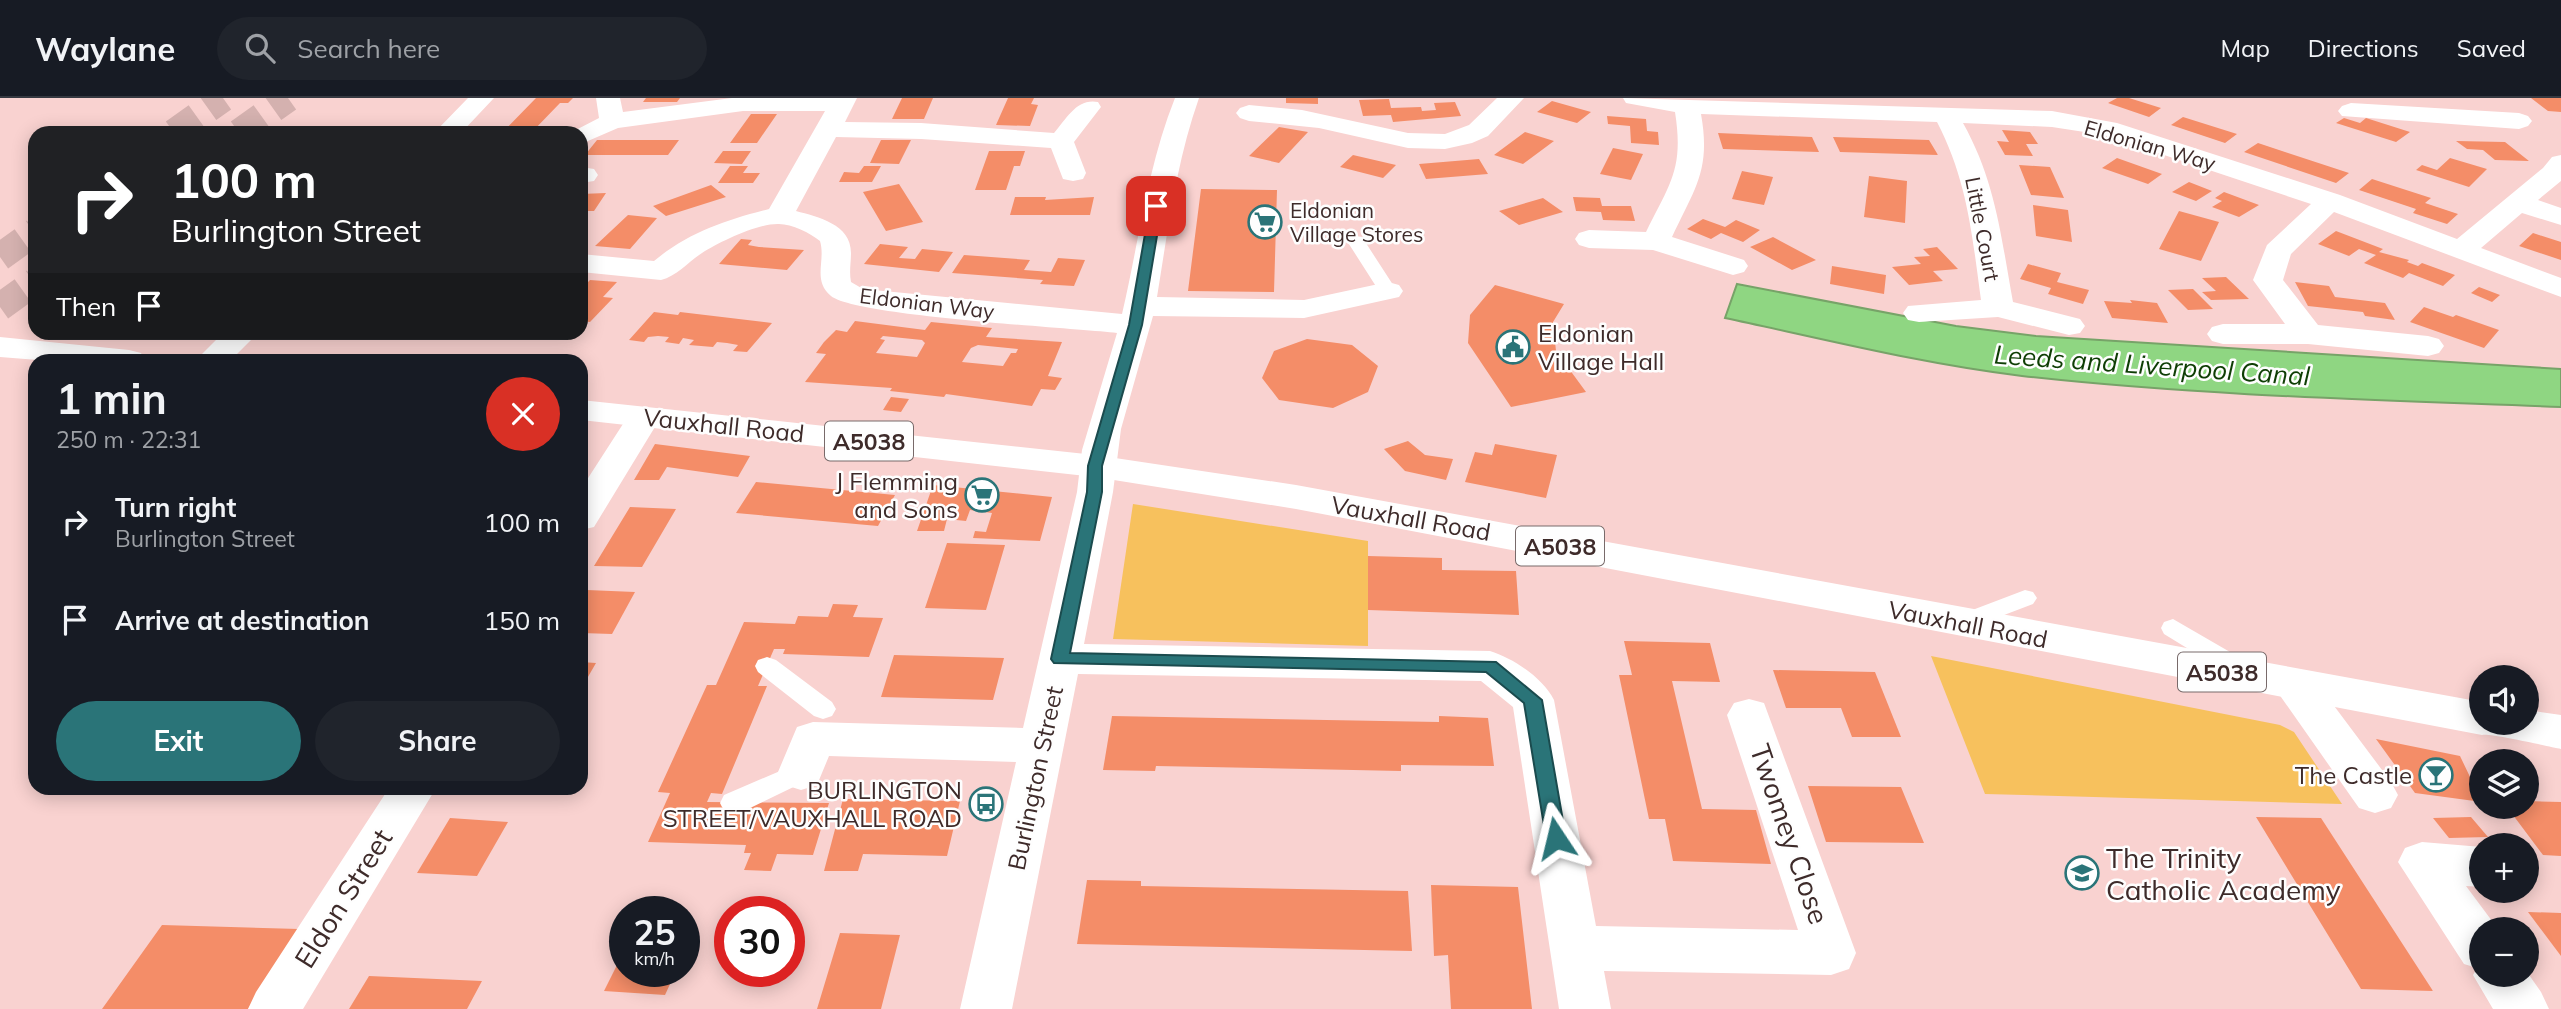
<!DOCTYPE html>
<html lang="en">
<head>
<meta charset="utf-8">
<style>
  :root { --surface:#171b24; --page:#20242c; --text:#f1f3f6; --muted:#9ea1a6; --line:#363941; --accent:#2a7478 }
  body { margin:0; font-family:Mulish,sans-serif; background:var(--page); color:var(--text); height:100vh; display:flex; flex-direction:column; font-size:26px; white-space:nowrap }
  * { box-sizing:border-box; margin:0 }
  p { font-size:23px; color:var(--muted) }
  .icon { flex:none; width:38px; height:38px; fill:none; stroke:currentColor; stroke-width:2; stroke-linecap:round; stroke-linejoin:round }
  .map { position:relative; flex:1; overflow:hidden }
  .panel { position:absolute; left:28px; top:256px; width:560px; height:441px; display:flex; flex-direction:column; background:var(--surface); border-radius:21px; box-shadow:0 4px 18px #0003 }
  .panel>* { flex:none }
  .top-card { position:absolute; left:28px; top:28px; width:560px; height:214px; border-radius:21px; box-shadow:0 4px 18px #0003; background:#202124; color:#fff; overflow:hidden }
  .controls { position:absolute; left:2469px; top:567px; display:grid; gap:14px }
  .controls a { display:grid; place-items:center; width:70px; height:70px; border-radius:50%; background:var(--surface); box-shadow:0 4px 18px #0003; font-size:35px }
  .speed { position:absolute; left:609px; top:798px; display:flex; gap:14px; font-size:35px; font-weight:700; text-align:center }
  .speed>* { display:grid; place-content:center; width:91px; height:91px; border-radius:50%; background:var(--surface); box-shadow:0 4px 18px #0003; line-height:1 }
  .speed small { font-size:18px; font-weight:400 }
  .speed .limit { border:10px solid #d22; background:#fff; color:#111 }
  .pin { position:absolute; display:grid; place-items:center; width:60px; height:60px; color:#fff; margin:-30px; border-radius:14px; box-shadow:0 4px 10px #0006 }
  .me { position:absolute; width:77px; margin:-38px; rotate:350deg; stroke-linejoin:round; filter:drop-shadow(0 0 5px #0008) }
  .turn { display:flex; align-items:center; gap:24px; height:147px; padding:0 28px; font-size:32px }
  .turn .icon { width:91px; height:91px; stroke-width:2.5 }
  .turn b { display:block; font-size:49px; line-height:60px }
  .then { display:flex; align-items:center; height:66px; padding:0 28px; background:#0003; gap:14px; font-size:26px }
  .round { display:grid; place-items:center; flex:none; width:74px; height:74px; border-radius:37px; background:var(--page) }
  .summary { display:flex; align-items:center; justify-content:space-between; height:119px; padding:0 28px }
  h1 { font-size:42px; font-weight:700; line-height:52px }
  .cta { display:flex; gap:14px; margin-top:auto; padding:14px 28px }
  .cta a { flex:1; height:80px; border-radius:42px; background:var(--accent); color:#fff; font-size:28px; font-weight:700; line-height:80px; text-align:center }
  .cta a+a { background:var(--page); color:var(--text) }
  ul { padding:0; list-style:none }
  li { display:flex; align-items:center; gap:21px; height:98px; padding:0 28px }
  li div { flex:1 }
  li b { display:block; font-size:26px }
  li em { font-style:normal }
  header { display:flex; align-items:center; gap:42px; box-sizing:border-box; height:98px; padding:0 35px; background:var(--surface); border-bottom:2px solid var(--line) }
  header strong { font-size:33px }
  nav { display:flex; gap:38px; margin-inline-start:auto; font-size:24px }
  .search { width:490px; height:63px; background:var(--page); display:flex; align-items:center; gap:18px; box-sizing:border-box; padding:0 24px; border-radius:38px; color:var(--muted); font-size:26px }
  .map>svg:first-child { display:block }
  .green { fill:#f7c15d }
  .water { fill:#8fd682; stroke:#77a368; stroke-width:2 }
  .building { fill:#f48d68; fill-rule:evenodd }
  .lines { fill:none; stroke-linecap:round; stroke-linejoin:round }
  .trunk-tunnel { stroke:#d4b1af; stroke-width:28; stroke-dasharray:28 14; stroke-linecap:butt }
  .service { fill:#fff; fill-rule:evenodd }
  .minor { fill:#fff; fill-rule:evenodd }
  .tertiary { fill:#fff; fill-rule:evenodd }
  .primary { fill:#fff; fill-rule:evenodd }
  .route { fill:#2a7478; stroke:#1b4b4e; stroke-width:2 }
  .labels { text-anchor:middle; dominant-baseline:central; stroke-width:5; stroke-linejoin:round; paint-order:stroke }
  .far-street-label { font-size:21px; fill:#3e2b2a; stroke:#fefefe }
  .far-poi-label { font-size:21px; fill:#3e2b2a; stroke:#fefefe; text-anchor:start }
  .shield { fill:#fefefe; stroke:#786a6a; stroke-width:2 }
  .shield-label { font-size:23px; font-weight:bold; fill:#3e2b2a }
  .poi-label { font-size:24px; fill:#3e2b2a; stroke:#fefefe; text-anchor:end }
  .street-label { font-size:24px; fill:#3e2b2a; stroke:#fefefe }
  .water-label { font-size:26px; font-style:italic; fill:#0e3e04; stroke:#fefefe }
  .near-street-label { font-size:28px; fill:#3e2b2a; stroke:#fefefe }
  .near-poi-label { font-size:28px; fill:#3e2b2a; stroke:#fefefe; text-anchor:start }
</style>
</head>
<body>
<header>
<strong>Waylane</strong>
<div class="search"><svg class="icon" aria-label="search" viewBox="0 0 24 24"><circle cx="10" cy="10" r="6"/><path d="M15 15l6 6"/></svg>Search here</div>
<nav><a>Map</a><a>Directions</a><a>Saved</a></nav>
</header>
<div class="map">
<svg width="2561" height="911" viewBox="0 0 2561 911">
  <rect width="100%" height="100%" fill="#f9d2d0"/>
  <path class="green" d="M1133,406L1368,443V548L1113,541Z
    M1931,558L2280,627L2294,634L2342,706L1985,696Z"/>
  <path class="water" d="M1737,186L1956,228L2036,238L2561,271V309C2381,302 2200,298 2022,278C1922,266 1824,241 1725,220Z"/>
  <path class="building" d="M536,0H573L568,5H560L531,35H502Z
    M646,0H680L677,4H643Z
    M902,0H933L924,21H892Z
    M1008,0H1034L1031,6L1038,7L1030,28L996,27Z
    M1286,0H1318V6L1286,5Z
    M2117,0H2129L2161,10L2149,19L2108,5Z
    M2531,0H2561V14L2548,13Z
    M1389,1L1391,10L1421,9L1422,13L1436,12L1434,5L1455,4L1461,18L1393,24L1391,17L1363,18L1359,2Z
    M1552,3L1591,14L1577,25L1537,14Z
    M751,16H777L757,45H730Z
    M1607,18L1646,21L1647,33L1658,34L1659,47L1631,45L1630,28L1608,26Z
    M2183,19L2237,36L2225,45L2171,27Z
    M2344,20L2360,25L2366,20L2410,34L2396,44L2336,25Z
    M1279,29L1308,34L1279,65L1249,58Z
    M2002,32L2030,34L2038,46H2026L2033,58L2005,57L1997,43L2009,44Z
    M1525,34L1554,43L1523,66L1494,57Z
    M1718,35L1812,39L1819,54L1723,51Z
    M1833,39L1929,42L1938,57L1840,54Z
    M597,42H679L668,57H585Z
    M881,42H911L899,66L870,65Z
    M2456,43L2505,44L2529,63L2495,62L2483,52L2467,51Z
    M2258,45L2288,55L2349,75L2336,85L2244,54Z
    M1613,50L1643,56L1631,82L1600,76Z
    M723,53H751L742,66L714,65Z
    M989,53H1025L1020,68H1014L1006,92H975Z
    M1353,57L1396,67L1383,80L1340,69Z
    M2117,60L2162,76L2148,86L2102,70Z
    M2450,60L2487,71L2469,89L2416,72L2422,67L2437,72Z
    M1479,61L1488,76L1426,81L1419,66Z
    M2019,67L2050,69L2064,100L2031,97Z
    M730,68H748L743,75H760L753,85H718Z
    M864,68H881L872,84H839L844,74L859,75Z
    M1742,73L1773,79L1764,107L1732,101Z
    M1869,78L1907,83L1905,125L1864,119Z
    M2372,81L2431,100L2425,105L2458,116L2447,126L2413,115L2416,111L2359,92Z
    M2189,84L2212,93L2196,103L2172,94Z
    M899,86L923,124L886,133L863,94Z
    M711,87L726,99L666,118L653,108Z
    M1201,91L1277,92L1274,194L1188,193Z
    M2224,94L2259,107L2239,119L2212,109L2222,103L2215,100Z
    M606,95L594,113H581V96Z
    M1015,99H1046L1045,102L1094,99L1090,117H1010Z
    M1573,99L1600,100L1602,108H1631L1635,123L1603,122L1601,114L1576,113Z
    M1543,100L1563,114L1519,127L1499,113Z
    M2033,107L2068,112L2072,144L2036,138Z
    M2179,113L2219,124L2201,163L2159,151Z
    M628,117L657,120L630,151L595,148Z
    M1703,121L1725,129L1736,122L1760,132L1743,144L1721,135L1711,141L1687,131Z
    M2336,133L2383,151L2379,154L2409,162L2407,164L2418,168L2422,165L2455,177L2443,188L2409,175L2403,180L2364,165L2376,157L2359,151L2349,158L2318,146Z
    M2533,135L2561,144V162L2519,148Z
    M1773,139L1816,162L1792,172L1750,149Z
    M741,141L752,142L748,147L759,149L804,152L787,172L719,166Z
    M880,146L908,149L899,160L915,161L922,151L953,154L939,174L864,166Z
    M1937,149L1958,171L1933,173L1943,183L1909,187L1892,169L1921,166L1914,159L1930,158L1923,151Z
    M964,157L1030,162L1024,172L1051,174L1058,160L1085,162L1074,188L1040,186L1043,182L952,175Z
    M2028,166L2061,175L2057,184L2089,192L2083,206L2048,196L2051,190L2020,181Z
    M1832,168L1886,177L1884,196L1830,186Z
    M2226,179L2249,201L2211,202L2202,194L2216,193L2202,180Z
    M590,182L617,184L603,199L613,200L590,224L581,223V203L585,199L581,198V191Z
    M2295,184L2329,188L2335,199L2385,205L2395,222L2365,218L2363,214L2308,208Z
    M1495,187L1564,206L1553,224L1556,253L1586,294L1511,309L1468,245L1470,217Z
    M2479,189L2500,197L2492,204L2471,195Z
    M2193,191L2213,211L2188,212L2168,192Z
    M2130,202L2157,205L2168,225L2112,220L2104,203L2132,205Z
    M2424,209L2453,219L2456,217L2499,232L2484,250L2410,224Z
    M654,214L678,217L680,214L772,225L747,254L733,253L738,247L727,245L717,244L713,249L689,247L694,242L683,240L679,246L665,244L669,239L658,238L648,239L644,244L629,242Z
    M855,223L925,232L931,224L992,230L986,239L1062,244L1048,278L1062,280L1055,292L1041,291L1032,308L946,296L944,299L890,293L892,290L805,284L826,256L816,255L824,244L836,232L847,234ZM883,238L922,242L925,245L917,259L876,255L885,242L880,241ZM978,247L1018,251L1016,255H1011L1003,268L962,264L971,250Z
    M1307,241L1352,247L1378,268L1368,294L1333,310L1279,302L1262,280L1274,253Z
    M891,299L909,301L901,314L883,312Z
    M1408,343L1425,357L1453,361L1446,382L1405,373L1384,351Z
    M655,346L750,358L738,379L667,369L659,382H634Z
    M1495,346L1557,357L1546,400L1465,384L1475,354L1492,357Z
    M756,384L895,397L878,428L736,415Z
    M933,387L1052,399L1040,443L973,440L975,433L986,434L992,415L970,412L966,423L947,421L944,433H917Z
    M630,409L676,411L642,469L594,468Z
    M947,445L1005,447L986,512L925,510Z
    M1368,458L1442,460V472L1516,473L1519,517L1368,512Z
    M587,492L635,494L612,536L581,535V501Z
    M833,506L858,507L853,519L883,520L869,559L783,556L785,551H774L758,588H767L722,696L711,695L707,704L829,705L813,757L777,756L771,773L744,772L751,755H744L746,747L648,744L670,695L658,694L707,587H716L744,524L795,526L798,518L828,519Z
    M1624,543L1710,545L1720,584L1672,583L1702,711L1756,712L1771,766L1673,763L1665,721H1649L1619,577H1632Z
    M894,557L1004,560L993,602L881,599Z
    M581,564L596,565L581,591Z
    M1773,572L1875,574L1901,639H1852L1841,610H1786Z
    M1112,618L1439,624V618L1488,620L1494,668L1401,667V673L1156,668L1155,673L1103,672Z
    M2376,641L2460,658L2482,704L2415,695Z
    M1808,688L1901,689L1924,745L1826,744Z
    M485,690H525L523,694Z
    M843,701L960,703L947,758L863,756L858,773H824Z
    M2527,703L2561,704V758L2543,757L2507,709H2527Z
    M2256,719L2321,720L2433,893L2361,891Z
    M2471,719L2488,739L2449,740L2433,720Z
    M450,720L508,724L477,778L417,775Z
    M1087,782L1141,783V788L1408,793L1412,853L1077,846Z
    M1431,787L1518,789L1532,911H1451L1448,857L1434,858Z
    M2528,814L2561,815V858Z
    M162,827L299,831L248,911H102Z
    M840,835L900,837L881,911H817Z
    M625,851V873H676L665,897L604,893Z
    M369,878L482,883L467,911H349Z"/>
  <g class="lines">
    <path class="trunk-tunnel" d="M174,35L223,0
      M239,35L288,0
      M0,159L35,134
      M0,209L35,184"/>
    <path class="service" d="M1356,138L1362,139L1397,193L1394,197H1382L1379,193L1347,143Z
      M2025,492L2033,494L2037,500L2033,506L1962,533L1954,531L1950,525L1954,519Z
      M2173,521L2249,565L2252,571L2249,577L2240,580L2231,577L2164,536L2161,530L2164,524Z
      M767,559L776,562L832,604L836,611L832,618L823,621L814,618L758,574L755,568L758,562Z
      M801,664L810,667L814,674L810,681L744,713L734,716L724,713L720,705L724,697Z"/>
    <path class="minor" d="M596,0H620L623,14L732,0H857L845,24L921,25L1054,35C1067,20 1077,0 1098,4L1101,9L1074,44L1086,75L1083,81L1073,83L1063,81L1051,50L921,41L836,39L796,113C818,119 851,126 851,155C851,165 849,174 851,184L863,191L1122,216C1139,144 1147,70 1175,0H1199C1176,65 1168,132 1157,199L1304,202L1388,184L1399,187L1403,193L1399,199L1304,220L1153,218L1121,331L1113,394L1084,546L1490,553C1513,560 1543,580 1554,602L1596,828L1798,832L1727,617L1734,605L1749,601L1764,605L1856,855L1849,871L1831,877L1604,873L1611,911H1559L1513,609L1481,583L1078,576L1012,911H960L1016,664L829,658L817,687L801,692L785,687L778,674L797,629L813,624L1023,630L1077,394L1082,352L1117,235C1072,230 855,218 831,198C812,182 826,163 820,143C810,135 792,126 779,126C758,125 719,144 702,155C688,164 677,178 661,182L581,174V156L654,163C689,134 726,122 769,111L825,13H743L618,30L581,46V35H570L599,20Z
      M1497,0H1524L1488,38L1472,45L1445,51L1408,50L1319,30L1249,23L1240,20L1236,15L1240,10L1249,7L1302,12L1408,35L1445,36L1469,27Z
      M1623,0L2052,13L2117,25L2340,97L2457,141L2543,70L2552,59L2561,57V83L2538,102L2561,110V127L2522,115L2481,150L2561,180V199L2334,114L2291,156L2283,182L2318,227L2428,238L2439,241L2444,248L2439,255L2428,258L2308,246H2223L2212,243L2207,236L2212,229L2223,226H2285L2253,182L2267,147L2311,106L2104,37L2052,29L1963,25C1996,84 2001,139 2013,204L2080,221L2085,228L2080,235L2069,237L1998,219L1919,224L1908,222L1903,215L1908,208L1981,202C1972,137 1968,84 1937,24L1701,16C1711,72 1695,90 1672,139L1744,162L1748,168L1744,174L1733,177L1653,152L1589,150L1579,147L1575,141L1579,135L1589,132L1646,134C1670,85 1684,71 1675,14L1626,5Z
      M2351,5L2519,15L2528,18L2532,23L2528,28L2519,31L2342,18L2338,13L2342,8Z
      M581,69L594,71L598,77L594,83L581,85Z
      M644,309L656,312L661,319L594,429L581,432V391L632,312Z
      M2296,572L2311,577L2391,684L2398,697L2391,710L2375,715L2359,710L2281,599L2275,588L2281,577Z
      M389,690H436L303,911H248L256,894Z
      M2422,744L2482,749V789L2466,788L2498,831H2482V877H2527V874L2541,894L2549,911H2493L2473,877L2477,870L2464,866L2398,764L2405,750Z"/>
    <path class="tertiary" d="M468,0H494L461,35H434Z
      M224,234H259L231,262H196Z"/>
    <path class="primary" d="M0,239L129,252L141,255L145,262H38L0,259Z
      M581,302L1095,357L1296,387L2482,604V625H2527V612L2561,617V651C2546,648 2490,635 2482,637L1296,411L1095,379L581,322Z"/>
  </g>
  <path class="route" d="M1156,105L1162,108L1142,227L1102,368V394L1070,555L1496,564L1542,602L1566,740L1563,746L1556,748L1549,746L1546,740L1524,605L1486,574L1054,565L1051,561L1087,394L1088,368L1129,227L1150,108Z"/>
  <defs>
    <symbol id="supermarket-ring" viewBox="-11 -11 22 22"><circle r="9.5" fill="#fefefe" stroke="#2a7478" stroke-width="1.5"/><path d="M-6-5.5h2.5l.6 2H6L4.5 2H-2.5L-4.4-4H-6ZM-1.5 3.2a1.3 1.3 0 1 0 .1 0ZM3 3.2a1.3 1.3 0 1 0 .1 0Z" fill="#2a7478"/></symbol>
    <symbol id="civic-ring" viewBox="-11 -11 22 22"><circle r="9.5" fill="#fefefe" stroke="#2a7478" stroke-width="1.5"/><path d="M-.6-6.5H3V-4.5H.6V-3L4-1V1h2V6H-6V1h2V-1L-.6-3ZM-1.2 2.5V6h2.4V2.5Z" fill="#2a7478"/></symbol>
    <symbol id="bar-ring" viewBox="-11 -11 22 22"><circle r="9.5" fill="#fefefe" stroke="#2a7478" stroke-width="1.5"/><path d="M-6-5H6L.8 .8V4.5H3.5V6h-7V4.5H-.8V.8Z" fill="#2a7478"/></symbol>
    <symbol id="bus-ring" viewBox="-11 -11 22 22"><circle r="9.5" fill="#fefefe" stroke="#2a7478" stroke-width="1.5"/><path d="M-5-6H5V4H4V6H2V4H-2V6H-4V4H-5ZM-3.5-4V0h7V-4ZM-3.5 1.2v1.5H-2V1.2ZM2 1.2v1.5H3.5V1.2Z" fill="#2a7478"/></symbol>
    <symbol id="school-ring" viewBox="-11 -11 22 22"><circle r="9.5" fill="#fefefe" stroke="#2a7478" stroke-width="1.5"/><path d="M0-5L7-2L0 1L-7-2ZM-4 1L0 2.5L4 1V4Q0 6-4 4Z" fill="#2a7478"/></symbol>
  </defs>
  <g fill-rule="evenodd">
    <use href="#supermarket-ring" x="1246" y="105" width="38" height="38"/>
    <use href="#civic-ring" x="1494" y="230" width="38" height="38"/>
    <use href="#supermarket-ring" x="963" y="378" width="38" height="38"/>
    <use href="#bar-ring" x="2417" y="658" width="38" height="38"/>
    <use href="#bus-ring" x="967" y="687" width="38" height="38"/>
    <use href="#school-ring" x="2063" y="756" width="38" height="38"/>
  </g>
  <g class="labels">
    <g class="far-street-label">
      <text transform="translate(2150 47) rotate(16)">Eldonian Way</text>
      <text transform="translate(1983 131) rotate(79)">Little Court</text>
      <text transform="translate(927 205) rotate(7)">Eldonian Way</text>
    </g>
    <g class="far-poi-label">
      <text x="1290" y="112">Eldonian<tspan x="1290" dy="24">Village Stores</tspan></text>
    </g>
    <g class="shield">
      <rect x="825" y="323.5" width="88" height="39" rx="5"/>
      <rect x="1516" y="428.5" width="88" height="39" rx="5"/>
      <rect x="2178" y="554.5" width="88" height="39" rx="5"/>
    </g>
    <g class="shield-label">
      <text x="869" y="343">A5038</text>
      <text x="1560" y="448">A5038</text>
      <text x="2222" y="574">A5038</text>
    </g>
    <g class="poi-label">
      <text x="1538" y="235" text-anchor="start">Eldonian<tspan x="1538" dy="28">Village Hall</tspan></text>
      <text x="958" y="383">J Flemming<tspan x="958" dy="28">and Sons</tspan></text>
      <text x="2412" y="677">The Castle</text>
      <text x="962" y="692">BURLINGTON<tspan x="962" dy="28">STREET/VAUXHALL ROAD</tspan></text>
    </g>
    <g class="street-label">
      <text transform="translate(724 327) rotate(6)">Vauxhall Road</text>
      <text transform="translate(1411 420) rotate(10)">Vauxhall Road</text>
      <text transform="translate(1968 526) rotate(11)">Vauxhall Road</text>
      <text transform="translate(1035 680) rotate(-78)">Burlington Street</text>
    </g>
    <g class="water-label">
      <text transform="translate(2152 267) rotate(4)">Leeds and Liverpool Canal</text>
    </g>
    <g class="near-street-label">
      <text transform="translate(1790 736) rotate(71)">Twomey Close</text>
      <text transform="translate(343 800) rotate(-58)">Eldon Street</text>
    </g>
    <g class="near-poi-label">
      <text x="2106" y="759">The Trinity<tspan x="2106" dy="32">Catholic Academy</tspan></text>
    </g>
  </g>
</svg>
<div class="controls">
<a><svg class="icon" aria-label="sound" viewBox="0 0 24 24"><path d="M4 9h4l5-4v14l-5-4H4zM17 9q2 3 0 6"/></svg></a>
<a><svg class="icon" aria-label="layers" viewBox="0 0 24 24"><path d="M12 4l9 5-9 5-9-5zM3 14l9 5 9-5"/></svg></a>
<a>+</a>
<a>−</a>
</div>
<div class="speed"><div>25<small>km/h</small></div><div class="limit">30</div></div>
<div class="pin" style="left:1156px;top:108px;background:#d93025"><svg class="icon" aria-label="arrive" viewBox="0 0 24 24"><path d="M6 21V4h12l-3 4 3 4H6"/></svg></div>
<svg class="me" style="left:1556px;top:740px" viewBox="-20 -20 40 40"><path d="M0-17L14 15 0 8-14 15z" fill="#2a7478" stroke="#fff" stroke-width="4"/></svg>
<div class="top-card">
<div class="turn"><svg class="icon" aria-label="right" viewBox="0 0 24 24"><path d="M7 20v-9h11M14 6l5 5-5 5"/></svg><div><b>100 m</b>Burlington Street</div></div>
<div class="then">Then<svg class="icon" aria-label="arrive" viewBox="0 0 24 24"><path d="M6 21V4h12l-3 4 3 4H6"/></svg></div>
</div>
<section class="panel">
<div class="summary"><div><h1>1 min</h1><p>250 m · 22:31</p></div><a class="round" style="background:#d93025;color:#fff"><svg class="icon" aria-label="close" viewBox="0 0 24 24"><path d="M6 6l12 12M18 6L6 18"/></svg></a></div>
<ul>
<li><svg class="icon" aria-label="right" viewBox="0 0 24 24"><path d="M7 20v-9h11M14 6l5 5-5 5"/></svg><div><b>Turn right</b><p>Burlington Street</p></div><em>100 m</em></li>
<li><svg class="icon" aria-label="arrive" viewBox="0 0 24 24"><path d="M6 21V4h12l-3 4 3 4H6"/></svg><div><b>Arrive at destination</b></div><em>150 m</em></li>
</ul>
<div class="cta"><a>Exit</a><a>Share</a></div>
</section>
</div>
</body>
</html>
